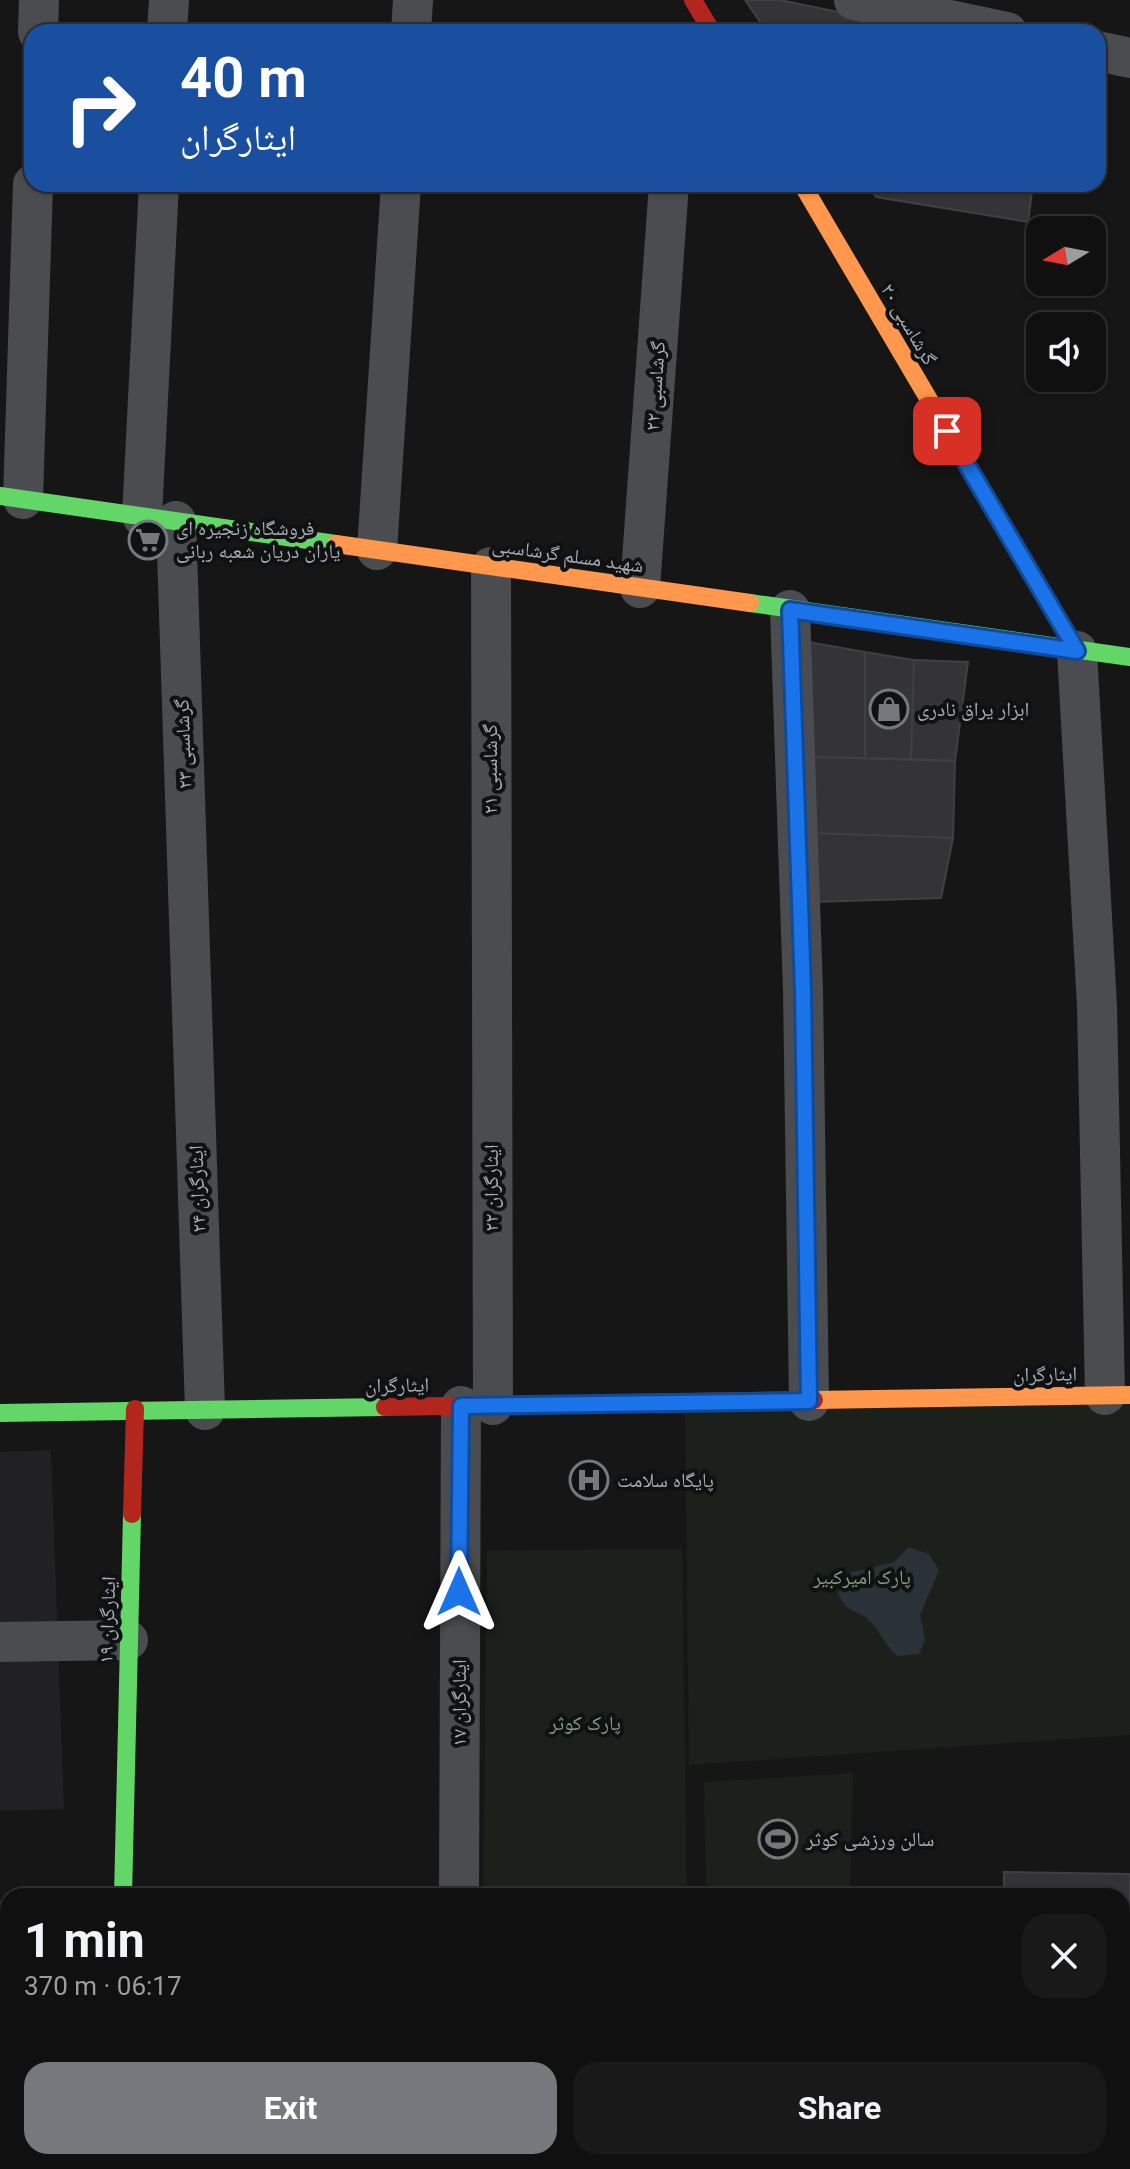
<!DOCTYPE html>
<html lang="en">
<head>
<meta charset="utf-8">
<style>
  :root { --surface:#101010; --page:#191919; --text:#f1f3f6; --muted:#9c9d9f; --line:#303030; --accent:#75797e }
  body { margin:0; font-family:Roboto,"Noto Naskh Arabic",sans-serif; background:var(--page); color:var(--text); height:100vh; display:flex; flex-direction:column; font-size:30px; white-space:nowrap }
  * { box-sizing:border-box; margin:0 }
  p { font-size:26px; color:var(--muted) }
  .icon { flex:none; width:44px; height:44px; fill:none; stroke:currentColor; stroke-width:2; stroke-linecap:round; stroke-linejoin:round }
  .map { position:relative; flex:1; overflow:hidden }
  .panel { position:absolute; left:0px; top:1888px; width:1130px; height:282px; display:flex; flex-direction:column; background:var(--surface); border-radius:24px 24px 0 0; box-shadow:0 2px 6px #0004,0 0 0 2px var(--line) }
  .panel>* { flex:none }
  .top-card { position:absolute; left:24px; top:24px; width:1082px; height:168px; border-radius:24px; box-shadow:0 2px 6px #0004,0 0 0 2px var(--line); background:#1a4fa0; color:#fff; overflow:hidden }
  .needle { width:52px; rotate:260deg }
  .tools { position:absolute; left:1026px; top:216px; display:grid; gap:16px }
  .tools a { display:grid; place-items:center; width:80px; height:80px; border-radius:16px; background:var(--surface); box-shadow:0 2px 6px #0004,0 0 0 2px var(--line); font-size:40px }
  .pin { position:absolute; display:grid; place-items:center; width:68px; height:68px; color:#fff; margin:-34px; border-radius:16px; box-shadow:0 4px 12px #0006 }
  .me { position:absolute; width:88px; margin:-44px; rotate:0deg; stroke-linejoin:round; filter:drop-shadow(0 0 6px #0008) }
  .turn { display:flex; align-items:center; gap:28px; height:168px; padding:0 24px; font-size:36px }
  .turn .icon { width:104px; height:104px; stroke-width:2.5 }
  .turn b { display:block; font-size:56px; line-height:68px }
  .round { display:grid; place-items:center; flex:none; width:84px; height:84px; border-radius:24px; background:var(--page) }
  .headline { display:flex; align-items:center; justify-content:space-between; height:136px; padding:0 24px }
  h1 { font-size:48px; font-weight:700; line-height:60px }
  .cta { display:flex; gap:16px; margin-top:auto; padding:16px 24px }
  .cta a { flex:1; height:92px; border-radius:24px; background:var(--accent); color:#fff; font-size:32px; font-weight:700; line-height:92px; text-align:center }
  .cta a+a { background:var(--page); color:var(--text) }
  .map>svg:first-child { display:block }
  .built { fill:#212123 }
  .green { fill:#1b201b }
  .water { fill:#2a3237 }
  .building { fill:#343436; stroke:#3f4042; stroke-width:2 }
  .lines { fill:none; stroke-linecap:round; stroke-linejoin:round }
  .street { stroke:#4b4c4f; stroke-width:40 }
  .fast { stroke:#63d668; stroke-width:18 }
  .slow { stroke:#ff974d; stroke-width:18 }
  .jam { stroke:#b3261e; stroke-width:18 }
  .route-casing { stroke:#114b97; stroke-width:20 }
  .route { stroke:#1a73e8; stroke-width:14 }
  .labels { text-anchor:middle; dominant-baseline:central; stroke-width:8; stroke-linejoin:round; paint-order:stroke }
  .street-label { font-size:20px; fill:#a8aeb6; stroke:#101112 }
  .poi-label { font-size:20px; fill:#a8aeb6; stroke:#101112; text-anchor:start }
  .park-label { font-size:20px; fill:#82a081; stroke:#101112 }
</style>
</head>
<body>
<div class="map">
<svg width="1130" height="2169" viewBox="0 0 1130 2169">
  <rect width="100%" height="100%" fill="#161616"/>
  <path class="built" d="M51,1450L64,1809L0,1811V1452Z"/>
  <path class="green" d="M1130,1396V1735L689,1765L685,1405Z
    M682,1549L687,1896H483L487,1550Z
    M853,1773L850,1896H706L704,1782Z
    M493,2162H691V2169H499Z"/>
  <path class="water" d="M909,1547L929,1554L939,1570L920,1615L925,1640L919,1654L897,1656C884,1644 879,1630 870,1621C854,1606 851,1619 838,1593L849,1573L894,1562Z"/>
  <path class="building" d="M745,0H780L935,32H767Z
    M867,184H1033L1028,222L876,197Z
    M808,642L865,652V758L814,757Z
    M865,652L914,660L911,759L865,758Z
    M914,660L968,662L955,761L911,759Z
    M814,757L955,761L953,838L812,833Z
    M812,833L953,838L941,898L813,902Z
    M1004,1872L1130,1874V2062H1122V1896H1004Z"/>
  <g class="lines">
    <path class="street" d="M854,0L1007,32
      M38,32L39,0
      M167,32L169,0
      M411,32L413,0
      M1098,51L1130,58
      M23,499L33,184
      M142,516L159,184
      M176,521L205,1410
      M377,550L401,184
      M491,567L493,1405
      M640,588L669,184
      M790,610L803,990L809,1401
      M1077,651L1097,1006L1105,1395
      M0,1642L128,1640
      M459,1896L461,1406
      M464,2162V2169"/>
    <path class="fast" d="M0,496L336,544
      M750,603L1130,657
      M0,1413L385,1407
      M123,1896L132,1514
      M123,2162V2169"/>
    <path class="slow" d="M802,184L1077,651
      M336,544L750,603
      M814,1400L1130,1395"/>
    <path class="jam" d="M693,0L712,32
      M385,1407L814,1400
      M132,1514L135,1409"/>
  </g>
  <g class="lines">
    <defs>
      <path id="route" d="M459,1592L461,1406L809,1401L803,990L790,610L1077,651L947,431"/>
    </defs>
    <use href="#route" class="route-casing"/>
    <use href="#route" class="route"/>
  </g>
  <defs>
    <symbol id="supermarket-ring" viewBox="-11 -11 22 22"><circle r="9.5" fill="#101112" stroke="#75797e" stroke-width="1.5"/><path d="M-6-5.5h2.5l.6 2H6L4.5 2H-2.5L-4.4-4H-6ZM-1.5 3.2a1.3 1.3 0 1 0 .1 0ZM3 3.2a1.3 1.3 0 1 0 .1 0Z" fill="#75797e"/></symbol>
    <symbol id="shop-ring" viewBox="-11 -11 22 22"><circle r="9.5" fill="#101112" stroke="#75797e" stroke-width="1.5"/><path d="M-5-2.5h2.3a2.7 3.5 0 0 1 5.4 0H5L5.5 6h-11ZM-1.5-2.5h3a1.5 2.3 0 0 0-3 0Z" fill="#75797e"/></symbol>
    <symbol id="hospital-ring" viewBox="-11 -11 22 22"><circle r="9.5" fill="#101112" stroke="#75797e" stroke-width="1.5"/><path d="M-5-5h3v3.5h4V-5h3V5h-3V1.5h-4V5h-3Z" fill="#75797e"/></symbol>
    <symbol id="stadium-ring" viewBox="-11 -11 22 22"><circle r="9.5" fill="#101112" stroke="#75797e" stroke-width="1.5"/><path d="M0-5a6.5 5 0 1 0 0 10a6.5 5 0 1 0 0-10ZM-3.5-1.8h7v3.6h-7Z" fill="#75797e"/></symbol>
  </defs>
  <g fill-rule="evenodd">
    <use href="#supermarket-ring" x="126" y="518" width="44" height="44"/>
    <use href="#shop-ring" x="867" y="687" width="44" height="44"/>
    <use href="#hospital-ring" x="567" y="1458" width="44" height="44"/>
    <use href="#stadium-ring" x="756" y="1817" width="44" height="44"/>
  </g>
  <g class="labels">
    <g class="street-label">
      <text transform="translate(909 324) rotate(60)">گرشاسبی ۲۰</text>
      <text transform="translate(655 386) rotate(-86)">گرشاسبی ۲۲</text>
      <text transform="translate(568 555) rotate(8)">شهید مسلم گرشاسبی</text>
      <text transform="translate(183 744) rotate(-92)">گرشاسبی ۲۳</text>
      <text transform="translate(490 769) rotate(-90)">گرشاسبی ۲۱</text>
      <text transform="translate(491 1188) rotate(-90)">ایثارگران ۲۲</text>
      <text transform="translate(197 1189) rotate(-92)">ایثارگران ۲۴</text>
      <text transform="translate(1045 1374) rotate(-1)">ایثارگران</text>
      <text transform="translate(397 1385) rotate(-1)">ایثارگران</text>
      <text transform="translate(107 1620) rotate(-88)">ایثارگران ۱۹</text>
      <text transform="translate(459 1703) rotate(-90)">ایثارگران ۱۷</text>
    </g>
    <g class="poi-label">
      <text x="176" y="528">فروشگاه زنجیره ای<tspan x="176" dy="23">یاران دریان شعبه ربانی</tspan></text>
      <text x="917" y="709">ابزار یراق نادری</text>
      <text x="617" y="1480">پایگاه سلامت</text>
      <text x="806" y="1839">سالن ورزشی کوثر</text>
    </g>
    <g class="park-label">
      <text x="862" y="1577">پارک امیرکبیر</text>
      <text x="585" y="1723">پارک کوثر</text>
    </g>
  </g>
</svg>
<div class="tools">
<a><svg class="needle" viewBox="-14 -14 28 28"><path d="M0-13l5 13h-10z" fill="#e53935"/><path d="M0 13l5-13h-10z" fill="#9c9d9f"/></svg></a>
<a><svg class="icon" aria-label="sound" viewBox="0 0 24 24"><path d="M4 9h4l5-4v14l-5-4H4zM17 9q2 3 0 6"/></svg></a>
</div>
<div class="pin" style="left:947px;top:431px;background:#d93025"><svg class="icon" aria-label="arrive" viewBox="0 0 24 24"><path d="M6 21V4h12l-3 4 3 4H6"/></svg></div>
<svg class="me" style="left:459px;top:1592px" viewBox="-20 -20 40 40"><path d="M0-17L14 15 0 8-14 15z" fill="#1a73e8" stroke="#fff" stroke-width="4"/></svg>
<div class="top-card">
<div class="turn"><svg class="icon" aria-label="right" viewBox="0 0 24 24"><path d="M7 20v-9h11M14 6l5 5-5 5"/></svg><div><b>40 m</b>ایثارگران</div></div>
</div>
<section class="panel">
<div class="headline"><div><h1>1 min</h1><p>370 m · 06:17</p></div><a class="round"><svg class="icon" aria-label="close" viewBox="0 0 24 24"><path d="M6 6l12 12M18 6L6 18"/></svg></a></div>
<div class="cta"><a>Exit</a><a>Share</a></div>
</section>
</div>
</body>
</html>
